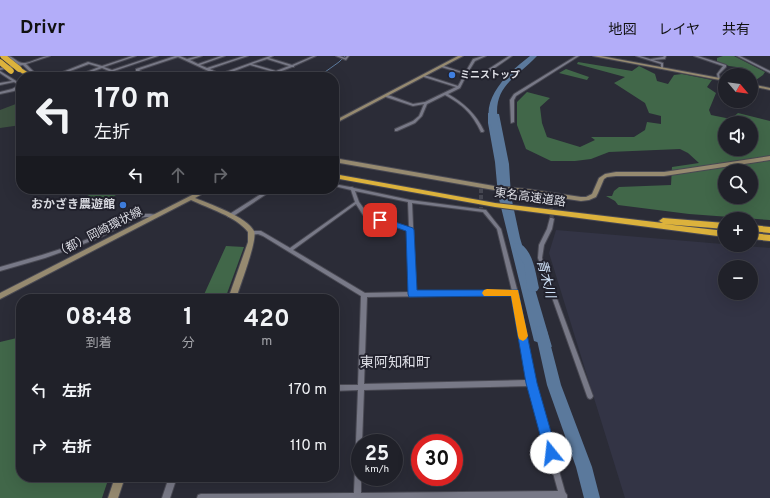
<!DOCTYPE html>
<html lang="ja">
<head>
<meta charset="utf-8">
<style>
  :root { --surface:#202129; --page:#2d2e35; --text:#f1f3f6; --muted:#a2a3a8; --line:#3d3e46; --accent:#b3adf9 }
  body { margin:0; font-family:Overpass,"Noto Sans JP",sans-serif; background:var(--page); color:var(--text); height:100vh; display:flex; flex-direction:column; font-size:15px; white-space:nowrap }
  * { box-sizing:border-box; margin:0 }
  p { font-size:13px; color:var(--muted) }
  .icon { flex:none; width:22px; height:22px; fill:none; stroke:currentColor; stroke-width:2; stroke-linecap:round; stroke-linejoin:round }
  .map { position:relative; flex:1; overflow:hidden }
  .drawer { position:absolute; left:16px; top:238px; width:323px; height:188px; display:flex; flex-direction:column; background:var(--surface); border-radius:16px; box-shadow:0 4px 16px #0002,0 0 0 1px var(--line) }
  .drawer>* { flex:none }
  .top-card { position:absolute; left:16px; top:16px; width:323px; height:122px; border-radius:16px; box-shadow:0 4px 16px #0002,0 0 0 1px var(--line); background:#202129; color:var(--text); overflow:hidden }
  .needle { width:26px; rotate:119deg }
  .tools { position:absolute; left:718px; top:12px; display:grid; gap:8px }
  .tools a { display:grid; place-items:center; width:40px; height:40px; border-radius:50%; background:var(--surface); box-shadow:0 4px 16px #0002,0 0 0 1px var(--line); font-size:20px }
  .speed { position:absolute; left:351px; top:378px; display:flex; gap:8px; font-size:20px; font-weight:700; text-align:center }
  .speed>* { display:grid; place-content:center; width:52px; height:52px; border-radius:50%; background:var(--surface); box-shadow:0 4px 16px #0002,0 0 0 1px var(--line); line-height:1 }
  .speed small { font-size:10px; font-weight:400 }
  .speed .limit { border:6px solid #d22; background:#fff; color:#111 }
  .pin { position:absolute; display:grid; place-items:center; width:34px; height:34px; color:#fff; margin:-17px; border-radius:8px; box-shadow:0 2px 6px #0006 }
  .me { position:absolute; width:44px; margin:-22px; rotate:344deg; stroke-linejoin:round; filter:drop-shadow(0 0 3px #0008) }
  .turn { display:flex; align-items:center; gap:14px; height:84px; padding:0 12px; font-size:18px }
  .turn .icon { width:52px; height:52px; stroke-width:2.5 }
  .turn b { display:block; font-size:28px; line-height:34px }
  .lanes { display:flex; align-items:center; height:38px; padding:0 12px; background:#0003; justify-content:center; gap:20px; direction:ltr }
  .lanes .off { opacity:.35 }
  .eta { display:flex; justify-content:space-evenly; align-items:center; height:68px; text-align:center }
  .eta b { font-size:24px; font-weight:700; line-height:28px }
  ul { padding:0; list-style:none }
  li { display:flex; align-items:center; gap:12px; height:56px; padding:0 12px }
  li div { flex:1 }
  li b { display:block; font-size:15px }
  li em { font-style:normal }
  header { display:flex; align-items:center; gap:24px; box-sizing:border-box; height:56px; padding:0 20px; background:var(--accent); color:#111 }
  header strong { font-size:19px }
  nav { display:flex; gap:22px; margin-inline-start:auto; font-size:14px }
  .map>svg:first-child { display:block }
  .built { fill:#333445; fill-rule:evenodd }
  .green { fill:#3d5241 }
  .forest { fill:#416749; fill-rule:evenodd }
  .water { fill:#5b799c }
  .lines { fill:none; stroke-linecap:round; stroke-linejoin:round }
  .stream { stroke:#5b799c; stroke-width:1 }
  .river { fill:#5b799c; fill-rule:evenodd }
  .street-tunnel { stroke:#464751; stroke-width:4; stroke-dasharray:4 2; stroke-linecap:butt }
  .street-casing { stroke:#494953; stroke-width:2 }
  .secondary-casing { stroke:#494953; stroke-width:2 }
  .highway-casing { stroke:#494953; stroke-width:2 }
  .street { fill:#787987; fill-rule:evenodd }
  .secondary { fill:#968a70; fill-rule:evenodd }
  .highway { fill:#dcb23c; fill-rule:evenodd }
  .highway-bridge-casing { stroke:#494953; stroke-width:6; stroke-linecap:butt }
  .highway-bridge { stroke:#dcb23c; stroke-width:5.5 }
  .route { fill:#1a73e8; stroke:#114b97 }
  .slow { fill:#f59e0b }
  .shop-dot { fill:#3f7fe0; stroke:#22222d; stroke-width:1.5 }
  .labels { text-anchor:middle; dominant-baseline:central; stroke-width:4; stroke-linejoin:round; paint-order:stroke }
  .far-poi-label { font-size:10px; font-weight:bold; fill:#dedfe6; stroke:#22222d; text-anchor:start }
  .street-label { font-size:12px; fill:#dedfe6; stroke:#22222d }
  .poi-label { font-size:12px; font-weight:bold; fill:#dedfe6; stroke:#22222d; text-anchor:end }
  .water-label { font-size:13px; font-style:italic; fill:#cfe2f9; stroke:#22222d }
  .quarter-label { font-size:14px; fill:#dedfe6; stroke:#22222d }
</style>
</head>
<body>
<header>
<strong>Drivr</strong>
<nav><a>地図</a><a>レイヤ</a><a>共有</a></nav>
</header>
<div class="map">
<svg width="770" height="442" viewBox="0 0 770 442">
  <rect width="100%" height="100%" fill="#2b2c37"/>
  <path class="built" d="M556,174L770,192V442H625L549,197ZM725,211H751V237H725Z"/>
  <path class="green" d="M21,46V69L0,72V54Z"/>
  <path class="forest" d="M723,0H734L765,16L763,19L756,24L751,23V19H739V16H746L744,12L729,10L717,5V2Z
    M578,6L632,15L639,10L655,18L657,25L668,28L674,19L682,18L712,24L707,31L716,37L709,54L711,59L731,63L738,57L770,65V164L689,158L618,149L615,145L606,140H612L614,135L619,131L671,129L672,111L699,107L688,97L680,93L609,96L591,103L575,105H551L526,93L517,69V46L527,36L550,42L540,51L542,67L547,81L580,91L595,84L591,81H634L645,74L647,66L661,68V60L649,57L645,47L614,27L625,21L577,8ZM725,67H751V93H725ZM725,115H751V141H725Z
    M566,13L589,21L587,24L559,17Z
    M102,133H126L91,154L81,143Z
    M226,190L244,191L225,243H202Z
    M21,281V421H109L102,442H0V286Z"/>
  <path class="water" d="M488,57L499,58L509,108L511,140L520,182L552,291L534,285L498,139L495,106L488,67Z"/>
  <g class="lines">
    <path class="stream" d="M318,21L339,6L345,0"/>
    <path class="river" d="M530,0H537C514,24 490,31 499,71L498,73H492C478,43 509,16 530,0Z
      M518,187C533,192 536,219 539,232L537,235L533,236L529,235L527,232L524,208L513,191L514,188Z
      M541,270L545,271L547,275L561,329L592,411L600,442H584L576,411L547,329L535,275L537,271Z"/>
    <path class="street-tunnel" d="M481,133V152
      M550,146L552,163"/>
    <defs>
      <path id="street" d="M7,0C14,0 17,8 25,7C33,6 41,0 50,0L26,8L34,16L43,21C35,21 29,15 23,9L0,14V12L20,8H17Z
        M132,0H136L104,11L112,14L154,0H158L114,15L126,21C120,21 115,16 109,17V15L102,12L78,21H74L99,11L89,8L54,21H50L88,6L102,10Z
        M175,0H180L187,3L198,0H202L190,4L198,8L221,0H225L200,9L207,12L244,0H248L210,13L220,18L270,0H273L269,2L292,9L313,0H316L294,10V11H292L266,21H263L274,16L250,9L221,20L212,21L217,19L178,1L139,14L147,19L142,21H138L144,19L136,15V13ZM267,3L289,10L276,15L252,8Z
        M336,0H340L345,2L347,0H349L346,4Z
        M483,0H486L475,5L467,18L487,14L509,0H512L489,16L466,20L460,32L448,38C464,47 476,58 484,75L483,76H481C472,57 463,49 445,39L427,48L422,60L415,67L397,75H395V73L413,65L419,60L424,48L413,50L386,41V39H388L413,48L425,46L456,31L424,21V19L458,30L463,21V20L465,18L441,11V9L465,17L473,3Z
        M576,0H579L516,40L514,44V66L511,67L510,44L514,38Z
        M636,0H640L663,7V12L661,13V8Z
        M664,0H666L665,3L652,4L651,3L663,1Z
        M694,0H698L726,9V11L719,18L720,24L718,23L717,18L723,10Z
        M737,0H740L770,15V17Z
        M0,15L21,28V30L14,35L0,38V36L12,33L19,29L14,26L0,29V27L12,25L0,17Z
        M334,128L350,131H352L354,132L410,144L486,154L501,173L518,237L534,327L565,436L567,439V442H197L198,439L201,438L354,437L358,334L334,335V329H358L361,240L263,180L258,178L251,179L249,177L251,175H261L290,192L355,146L351,134L334,130ZM355,135L408,146L409,172L367,157L359,146ZM412,147L483,156L497,173L512,235L416,236ZM356,148L363,159L409,175L410,236L365,237L293,194ZM513,239L527,324L364,328L367,241ZM529,330L558,435L361,437V421H360V387H362L364,334Z
        M269,133H274L232,161H228V159Z
        M548,138H549L551,139L552,146L551,147H549L548,146L547,139Z
        M145,158H150L158,159V160L156,161H145L135,163L101,181L73,192L45,202L0,215V211L42,199L70,190L98,179L132,161Z
        M550,162H552L554,163L552,173L544,189L542,202L593,340L592,342L590,343L588,342L587,340L538,202L539,189L547,173Z
        M169,421H177L170,442H162Z"/>
      <path id="secondary" d="M458,0H463L334,68V65Z
        M593,0H601L725,23V25Z
        M751,28L770,32V34L751,30Z
        M770,100V104L664,120H616L607,121L604,123L598,137L596,141L589,144L581,145L527,137L494,134L334,106V102L494,130L527,133L581,141H586L592,138L599,122L605,118L616,116H664Z
        M204,133H211L195,142C210,148 247,161 254,175C258,184 239,232 236,243H228L248,186V176C237,161 208,152 191,144L0,243V237Z
        M115,421H125L118,442H108Z"/>
      <path id="highway" d="M17,12H21L35,21H28L17,14Z
        M334,118L495,147L663,167L659,165L663,162L725,167V173L664,168L725,175V181L495,151L334,122Z
        M751,169L770,171V177L751,175Z
        M751,177L770,179V185L751,183Z"/>
    </defs>
    <use href="#street" class="street-casing"/>
    <use href="#secondary" class="secondary-casing"/>
    <use href="#highway" class="highway-casing"/>
    <use href="#street" class="street"/>
    <use href="#secondary" class="secondary"/>
    <use href="#highway" class="highway"/>
    <defs>
      <path id="highway-bridge" d="M3,0L19,13
        M0,6L11,15"/>
    </defs>
    <use href="#highway-bridge" class="highway-bridge-casing"/>
    <use href="#highway-bridge" class="highway-bridge"/>
  </g>
  <path class="route" d="M380,161L413,172L414,174L417,234H518L537,327L557,397L555,402L551,404L546,402L545,397L526,327L511,240L409,241L408,238L406,175L377,165V162Z"/>
  <path class="slow" d="M487,233L518,234L528,280L526,283L523,285L519,283L518,280L511,240H484L482,237L484,234Z"/>
  <g class="shop-dot">
    <circle cx="452" cy="19" r="4"/>
    <circle cx="123" cy="149" r="4"/>
  </g>
  <g class="labels">
    <g class="far-poi-label">
      <text x="460" y="19">ミニストップ</text>
    </g>
    <g class="street-label">
      <text transform="translate(530 142) rotate(8)">東名高速道路</text>
      <text transform="translate(99 177) rotate(-27)">（都）岡崎環状線</text>
    </g>
    <g class="poi-label">
      <text x="115" y="149">おかざき農遊館</text>
    </g>
    <g class="water-label">
      <text transform="translate(545 223) rotate(76)">青木川</text>
    </g>
    <g class="quarter-label">
      <text x="395" y="307">東阿知和町</text>
    </g>
  </g>
</svg>
<div class="tools">
<a><svg class="needle" viewBox="-14 -14 28 28"><path d="M0-13l5 13h-10z" fill="#e53935"/><path d="M0 13l5-13h-10z" fill="#a2a3a8"/></svg></a>
<a><svg class="icon" aria-label="sound" viewBox="0 0 24 24"><path d="M4 9h4l5-4v14l-5-4H4zM17 9q2 3 0 6"/></svg></a>
<a><svg class="icon" aria-label="search" viewBox="0 0 24 24"><circle cx="10" cy="10" r="6"/><path d="M15 15l6 6"/></svg></a>
<a>+</a>
<a>−</a>
</div>
<div class="speed"><div>25<small>km/h</small></div><div class="limit">30</div></div>
<div class="pin" style="left:380px;top:164px;background:#d93025"><svg class="icon" aria-label="arrive" viewBox="0 0 24 24"><path d="M6 21V4h12l-3 4 3 4H6"/></svg></div>
<svg class="me" style="left:551px;top:397px" viewBox="-20 -20 40 40"><circle r="19" fill="#fff"/><path d="M0-13L10 11 0 6-10 11z" fill="#1a73e8"/></svg>
<div class="top-card">
<div class="turn"><svg class="icon" aria-label="left" viewBox="0 0 24 24"><path d="M17 20v-9H6M10 6l-5 5 5 5"/></svg><div><b>170 m</b>左折</div></div>
<div class="lanes"><svg class="icon" aria-label="left" viewBox="0 0 24 24"><path d="M17 20v-9H6M10 6l-5 5 5 5"/></svg><svg class="icon off" aria-label="ahead" viewBox="0 0 24 24"><path d="M12 20V5M6 11l6-6 6 6"/></svg><svg class="icon off" aria-label="right" viewBox="0 0 24 24"><path d="M7 20v-9h11M14 6l5 5-5 5"/></svg></div>
</div>
<section class="drawer">
<div class="eta">
<div><b>08:48</b><p>到着</p></div>
<div><b>1</b><p>分</p></div>
<div><b>420</b><p>m</p></div>
</div>
<ul>
<li><svg class="icon" aria-label="left" viewBox="0 0 24 24"><path d="M17 20v-9H6M10 6l-5 5 5 5"/></svg><div><b>左折</b></div><em>170 m</em></li>
<li><svg class="icon" aria-label="right" viewBox="0 0 24 24"><path d="M7 20v-9h11M14 6l5 5-5 5"/></svg><div><b>右折</b></div><em>110 m</em></li>
</ul>
</section>
</div>
</body>
</html>
